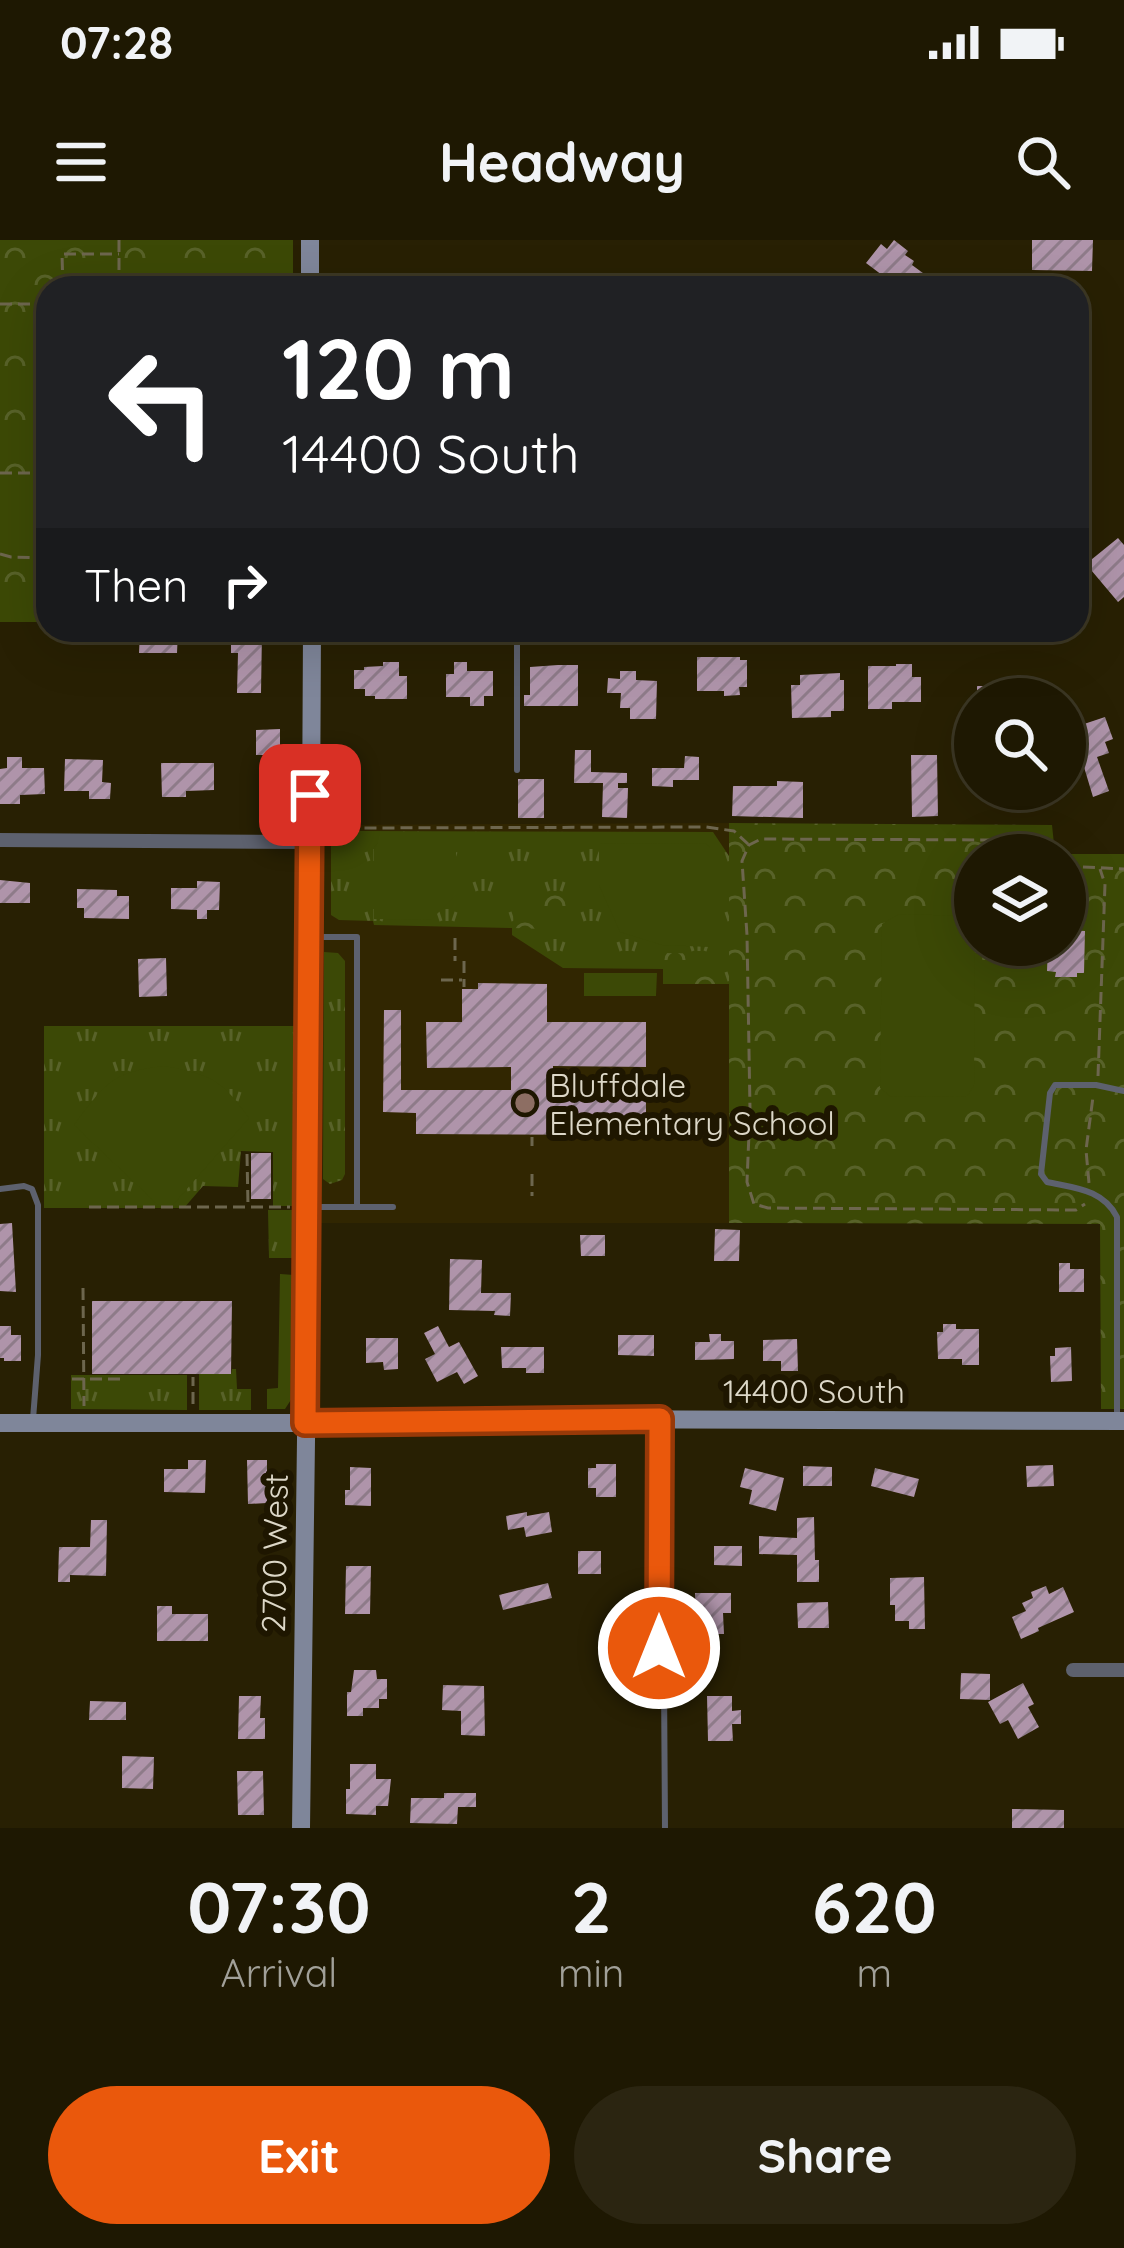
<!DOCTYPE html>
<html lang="en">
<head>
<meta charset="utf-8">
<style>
  :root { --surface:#1e1802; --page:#2b2511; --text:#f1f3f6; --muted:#a1a099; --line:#3c3724; --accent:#ea580c }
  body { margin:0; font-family:Quicksand,sans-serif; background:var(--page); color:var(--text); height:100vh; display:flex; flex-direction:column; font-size:45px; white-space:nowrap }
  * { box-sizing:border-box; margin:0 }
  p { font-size:39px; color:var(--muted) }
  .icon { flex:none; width:66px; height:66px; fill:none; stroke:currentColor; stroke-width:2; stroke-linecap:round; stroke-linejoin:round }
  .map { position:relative; height:1588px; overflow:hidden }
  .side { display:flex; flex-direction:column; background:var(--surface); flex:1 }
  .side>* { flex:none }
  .hud { position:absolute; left:36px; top:36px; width:1053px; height:366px; border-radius:36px; box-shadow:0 12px 48px #0002,0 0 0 3px var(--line); background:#202124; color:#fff; overflow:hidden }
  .controls { position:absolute; left:954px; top:438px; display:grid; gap:24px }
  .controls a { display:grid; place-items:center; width:132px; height:132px; border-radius:50%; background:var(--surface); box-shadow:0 12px 48px #0002,0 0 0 3px var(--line); font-size:60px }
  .pin { position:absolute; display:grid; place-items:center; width:102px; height:102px; color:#fff; margin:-51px; border-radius:24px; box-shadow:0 6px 18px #0006 }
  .me { position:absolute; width:132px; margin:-66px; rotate:0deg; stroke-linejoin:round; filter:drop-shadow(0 0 9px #0008) }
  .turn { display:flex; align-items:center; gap:42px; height:252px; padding:0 48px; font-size:54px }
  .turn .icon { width:156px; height:156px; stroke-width:2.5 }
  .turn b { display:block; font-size:84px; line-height:102px }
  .then { display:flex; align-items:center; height:114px; padding:0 48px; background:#0003; gap:24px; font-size:45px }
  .eta { display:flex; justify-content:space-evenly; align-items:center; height:204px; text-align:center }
  .eta b { font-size:72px; font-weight:700; line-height:84px }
  .cta { display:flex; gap:24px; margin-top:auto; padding:24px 48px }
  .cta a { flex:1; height:138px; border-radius:72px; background:var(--accent); color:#fff; font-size:48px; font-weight:700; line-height:138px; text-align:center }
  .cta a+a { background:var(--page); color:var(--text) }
  .status { display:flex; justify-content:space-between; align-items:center; height:84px; padding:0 60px; background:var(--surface); direction:ltr }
  .status svg { height:33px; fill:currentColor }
  header { display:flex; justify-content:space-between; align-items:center; height:156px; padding:0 48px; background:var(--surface); font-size:54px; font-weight:700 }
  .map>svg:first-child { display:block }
  .built { fill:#312601 }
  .grass { fill:url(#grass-tufts) }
  .park { fill:url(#park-crowns); fill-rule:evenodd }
  .garden { fill:#3c4906 }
  .building { fill:url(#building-hatch) }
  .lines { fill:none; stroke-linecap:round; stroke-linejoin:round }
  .path { stroke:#6d664e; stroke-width:3; stroke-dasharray:12 6; stroke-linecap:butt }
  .lane { stroke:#5d616e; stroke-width:6 }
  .street { stroke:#5d616e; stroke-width:14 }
  .secondary { stroke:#7f869a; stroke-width:18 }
  .route-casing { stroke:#983908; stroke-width:30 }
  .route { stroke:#ea580c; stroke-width:21 }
  .education-dot { fill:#8d6e63; stroke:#1e1600; stroke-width:4.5 }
  .labels { text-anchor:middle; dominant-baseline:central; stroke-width:12; stroke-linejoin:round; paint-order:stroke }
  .poi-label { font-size:33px; fill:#dcd7c7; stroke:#1e1600; text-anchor:start }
  .street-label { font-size:33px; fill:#dcd7c7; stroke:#1e1600 }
</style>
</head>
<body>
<div class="status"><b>07:28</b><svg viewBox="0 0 49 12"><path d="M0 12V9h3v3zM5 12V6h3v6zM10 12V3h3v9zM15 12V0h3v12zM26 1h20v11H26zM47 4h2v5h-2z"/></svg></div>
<header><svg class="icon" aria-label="menu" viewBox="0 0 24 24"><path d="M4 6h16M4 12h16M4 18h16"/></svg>Headway<svg class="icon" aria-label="search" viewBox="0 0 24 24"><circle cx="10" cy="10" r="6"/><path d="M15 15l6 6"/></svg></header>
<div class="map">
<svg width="1124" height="1588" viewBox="0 0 1124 1588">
  <defs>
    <pattern id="grass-tufts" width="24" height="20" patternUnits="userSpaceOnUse" patternTransform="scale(3)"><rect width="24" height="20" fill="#3c4906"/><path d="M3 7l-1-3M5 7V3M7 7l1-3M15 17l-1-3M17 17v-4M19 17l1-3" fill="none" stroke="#586229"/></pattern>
    <pattern id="park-crowns" width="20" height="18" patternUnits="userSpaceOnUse" patternTransform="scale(3)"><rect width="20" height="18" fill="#3c4906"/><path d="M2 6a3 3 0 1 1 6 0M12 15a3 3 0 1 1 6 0" fill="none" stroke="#586229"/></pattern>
    <pattern id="building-hatch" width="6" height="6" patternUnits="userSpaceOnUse" patternTransform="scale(3)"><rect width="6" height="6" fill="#af94aa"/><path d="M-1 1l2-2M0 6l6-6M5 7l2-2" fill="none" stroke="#8e7b89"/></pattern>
  </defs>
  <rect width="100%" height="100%" fill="#282003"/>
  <path class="built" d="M729,583V983H321L325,585Z"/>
  <path class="grass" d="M357,591L713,592L729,616V744H723V714H663V729L563,728L512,695V688L374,685L373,681L339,680L331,675V597L346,596Z
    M324,712L338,713L345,721V934L342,940L330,944L323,939Z
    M44,786H296L295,966H273V912L241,911L238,947L203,946L184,968H44Z
    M268,970H295L294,1018H269Z
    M280,1034L294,1035V1155L285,1169H267V1149L278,1148Z
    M232,1129H236L237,1149H251V1170H199V1134H231Z
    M71,1135H187V1170L71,1169Z"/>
  <path class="park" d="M0,0H293V48H48V382H0Z
    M729,583L1052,585L1055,614H1124V1169H1101L1100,984L729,983ZM975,615H1065V705H975Z
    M514,651L575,653L574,690L513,688Z
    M663,713L724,714L723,744H663Z"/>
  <path class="garden" d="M0,236H48V316H23L0,311Z
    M379,602H456V655L431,680L374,679V607Z
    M706,603L710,608V707L662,705L620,692L599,645V604Z
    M899,674L967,676L975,684L974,846L967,856L891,857L880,848L882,684Z
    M584,733H657L656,756H584Z
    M165,826C213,836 221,839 249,878L172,966L157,964L74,885C106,843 111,832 165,826Z"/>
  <path class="building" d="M894,0L908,11L905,15L914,21L912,25L927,36L918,48L906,43L902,48H878L886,38L866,23L881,4L887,9Z
    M1032,0H1093L1092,31L1032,30Z
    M1118,298L1124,305V357L1118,362L1086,324Z
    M140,390H178L177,413H139Z
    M231,392H262L261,453H237L238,413H231Z
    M697,417H740V420H747V447H739L740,455L724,456V451H697Z
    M383,422H399V436H407V459H375V456H365V449H354V430H364V427L383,426Z
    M454,422H467V431H493V456H484V466H470V457H446V434H454Z
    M896,424H912V437H921V462H892V469H868V426H896Z
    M558,425H578V466H524V455H530V427Z
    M620,431H636V440L657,441L656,479H630V468H620L621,453H607L608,438L620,439Z
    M840,433V440H844V471H831V477L792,478L791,445H800V435Z
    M977,446H1015V459H977Z
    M1105,477L1113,499L1105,502L1109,513L1097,517L1109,551L1093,557L1081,517L1065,522V484L1076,481L1078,486Z
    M280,489V515H256V490Z
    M575,510H591V532L627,533V543H618V548H628L627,578L602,577L603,543H574Z
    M911,515H937L938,576L912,577Z
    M685,516L699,517V540H673V547L652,546V528H684Z
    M7,517H22V528H44L45,554L20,555V564H0V529L7,528Z
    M65,519L103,520L102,542L111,543L110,559H89V551H64Z
    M161,523H214V550L186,551V557H162Z
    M518,539H544V578H518Z
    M777,541L803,542V578L732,576L733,546H777Z
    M0,640L30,643V663H0Z
    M197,641L220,642L219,670H207V679H197V670L171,669V648H197Z
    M77,649L117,650V656H129V679L84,678V668H77Z
    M1065,690L1085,691L1084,733H1077V737H1055L1056,732L1047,731L1048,705H1065Z
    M166,718L167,756L139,757L138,719Z
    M478,743L547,744V782H646V827L553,826V850H646V895L416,894V873L383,872L384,770H401V850H511V827L427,828L426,782H462V749H478Z
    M251,913H271V959H251Z
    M12,983L16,1052L0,1051V984Z
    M715,989L740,990L739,1021H714Z
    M580,995H605V1016H581Z
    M450,1019L482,1020L481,1053H511L510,1076L494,1075L495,1071L449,1070Z
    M1059,1023H1070V1029H1084V1052H1059Z
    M92,1061H232L231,1134H92Z
    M943,1084H956V1089H979V1125H962V1119H938L937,1092H943Z
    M0,1086H11V1095H21V1121H4V1118H0Z
    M438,1086L449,1107L459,1102L478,1136L464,1144L457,1132L437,1142L425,1119L435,1114L424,1093Z
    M709,1094H721V1101H734V1119L695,1120V1102H710Z
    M618,1095H654V1116L618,1115Z
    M366,1098H398V1129L384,1130L383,1122L366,1123Z
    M797,1099L798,1131H781V1121H763V1100Z
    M501,1107H544V1133H526V1128H502Z
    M1071,1107L1072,1141L1051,1142L1050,1116H1055V1108Z
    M188,1220H206L205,1253L164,1252V1229H188Z
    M247,1220H267V1263L248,1264Z
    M596,1224H616V1257H596V1248H588V1228H596Z
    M1053,1225L1054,1246L1027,1247L1026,1226Z
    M803,1226L832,1227V1246H803Z
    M350,1227L371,1228V1266L345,1265V1250H350Z
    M745,1228L784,1238L776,1271L749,1264L752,1250L740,1247Z
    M875,1228L919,1239L914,1257L871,1246Z
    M527,1272V1276L549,1272L552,1292L526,1297L524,1287L508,1290L506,1276Z
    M814,1277L815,1320H819V1342H797V1315L759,1314V1296L797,1298V1278Z
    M91,1280H107L106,1336L70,1335V1342H58L59,1307H90Z
    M714,1306H742V1326L714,1325Z
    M578,1311H601V1334H578Z
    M346,1326H371L370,1374H345Z
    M924,1337L925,1389H909V1381H895V1365H890V1338Z
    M548,1343L552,1358L503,1370L499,1355Z
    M1046,1346L1049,1354L1063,1347L1074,1372L1038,1388L1039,1391L1021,1399L1012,1377L1026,1371L1022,1363L1033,1358L1031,1352Z
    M695,1353H731V1373H723L724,1394H696Z
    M828,1362L829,1388H798L797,1363Z
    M157,1366H172V1374H208V1401H157Z
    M354,1430H376L377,1439H387V1459H379V1468H363V1476H347V1452H351Z
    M961,1433L990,1434V1460L960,1459Z
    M1023,1443L1034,1464L1028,1467L1039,1487L1018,1499L1008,1480L1000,1484L988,1462Z
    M443,1445L484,1446L485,1496L461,1495V1471L442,1470Z
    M239,1456H261L260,1478H265V1499H238Z
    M707,1456H732V1471L741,1470V1484H732L733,1501H708Z
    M90,1461L126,1462V1480H89Z
    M122,1516L154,1517L153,1549L122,1548Z
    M350,1524H376V1539H391L388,1566H376V1575L346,1574V1549H350Z
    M237,1531H263L264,1575H238Z
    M444,1553H476V1567H458L457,1584L410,1583L411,1558H444Z
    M1012,1569L1064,1570V1588H1012Z"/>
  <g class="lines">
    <path class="path" d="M119,0V48
      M121,44H151V48
      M63,48L62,14H119
      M0,64H48
      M0,233H48
      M0,314L11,317L48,318
      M329,593L353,588L706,587L734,591L748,604
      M1041,615L1027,602L1004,600L761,599L749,605L742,621L747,695L750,869L747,942L754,964L768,968L1076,970L1085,964
      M1065,626L1124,629
      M455,698V721
      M464,721V747
      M441,740H462
      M1098,836L1105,644L1100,629
      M532,897V906
      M247,914L248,966
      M532,934V956
      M1089,943L1086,910L1093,857
      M89,967H290
      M83,1048L84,1166
      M72,1139H120V1136
      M193,1164V1137"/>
    <path class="lane" d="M517,530V390
      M312,697H357V966
      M0,949L24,946L32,949L38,965V1115L33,1179
      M313,967H393
      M1117,1178V977C1103,949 1074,948 1047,942L1041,934L1050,853L1055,845H1096L1124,851
      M659,1412L664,1440L665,1588"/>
    <path class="street" d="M1017,390L1044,398
      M0,600L310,602
      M659,1408L660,1179
      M1073,1430H1124"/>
    <path class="secondary" d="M310,48V0
      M0,1183H382L516,1179L1124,1181
      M301,1588L309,967L312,390"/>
  </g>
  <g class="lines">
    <defs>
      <path id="route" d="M310,555L305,1183L660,1179L659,1408"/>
    </defs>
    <use href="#route" class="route-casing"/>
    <use href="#route" class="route"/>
  </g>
  <circle class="education-dot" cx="525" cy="863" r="12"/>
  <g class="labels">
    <g class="poi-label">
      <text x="549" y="844">Bluffdale<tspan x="549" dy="38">Elementary School</tspan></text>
    </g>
    <g class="street-label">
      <text x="814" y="1150">14400 South</text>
      <text transform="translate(274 1313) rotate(-89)">2700 West</text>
    </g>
  </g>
</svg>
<div class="controls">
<a><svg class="icon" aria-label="search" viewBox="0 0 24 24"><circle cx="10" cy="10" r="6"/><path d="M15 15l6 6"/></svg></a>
<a><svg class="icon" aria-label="layers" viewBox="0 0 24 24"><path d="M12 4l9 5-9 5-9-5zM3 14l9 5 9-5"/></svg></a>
</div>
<div class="pin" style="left:310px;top:555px;background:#d93025"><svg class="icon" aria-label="arrive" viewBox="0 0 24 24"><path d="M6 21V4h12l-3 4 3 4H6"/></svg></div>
<svg class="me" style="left:659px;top:1408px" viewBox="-20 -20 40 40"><circle r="17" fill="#ea580c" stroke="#fff" stroke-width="3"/><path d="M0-11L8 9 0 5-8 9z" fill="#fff"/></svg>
<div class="hud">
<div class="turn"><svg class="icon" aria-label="left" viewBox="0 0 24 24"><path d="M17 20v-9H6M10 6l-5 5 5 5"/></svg><div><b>120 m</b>14400 South</div></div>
<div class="then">Then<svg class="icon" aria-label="right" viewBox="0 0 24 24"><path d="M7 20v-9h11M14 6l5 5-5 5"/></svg></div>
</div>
</div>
<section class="side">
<div class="eta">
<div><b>07:30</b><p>Arrival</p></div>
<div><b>2</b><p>min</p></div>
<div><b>620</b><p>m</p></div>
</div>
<div class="cta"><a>Exit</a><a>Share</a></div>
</section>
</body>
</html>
